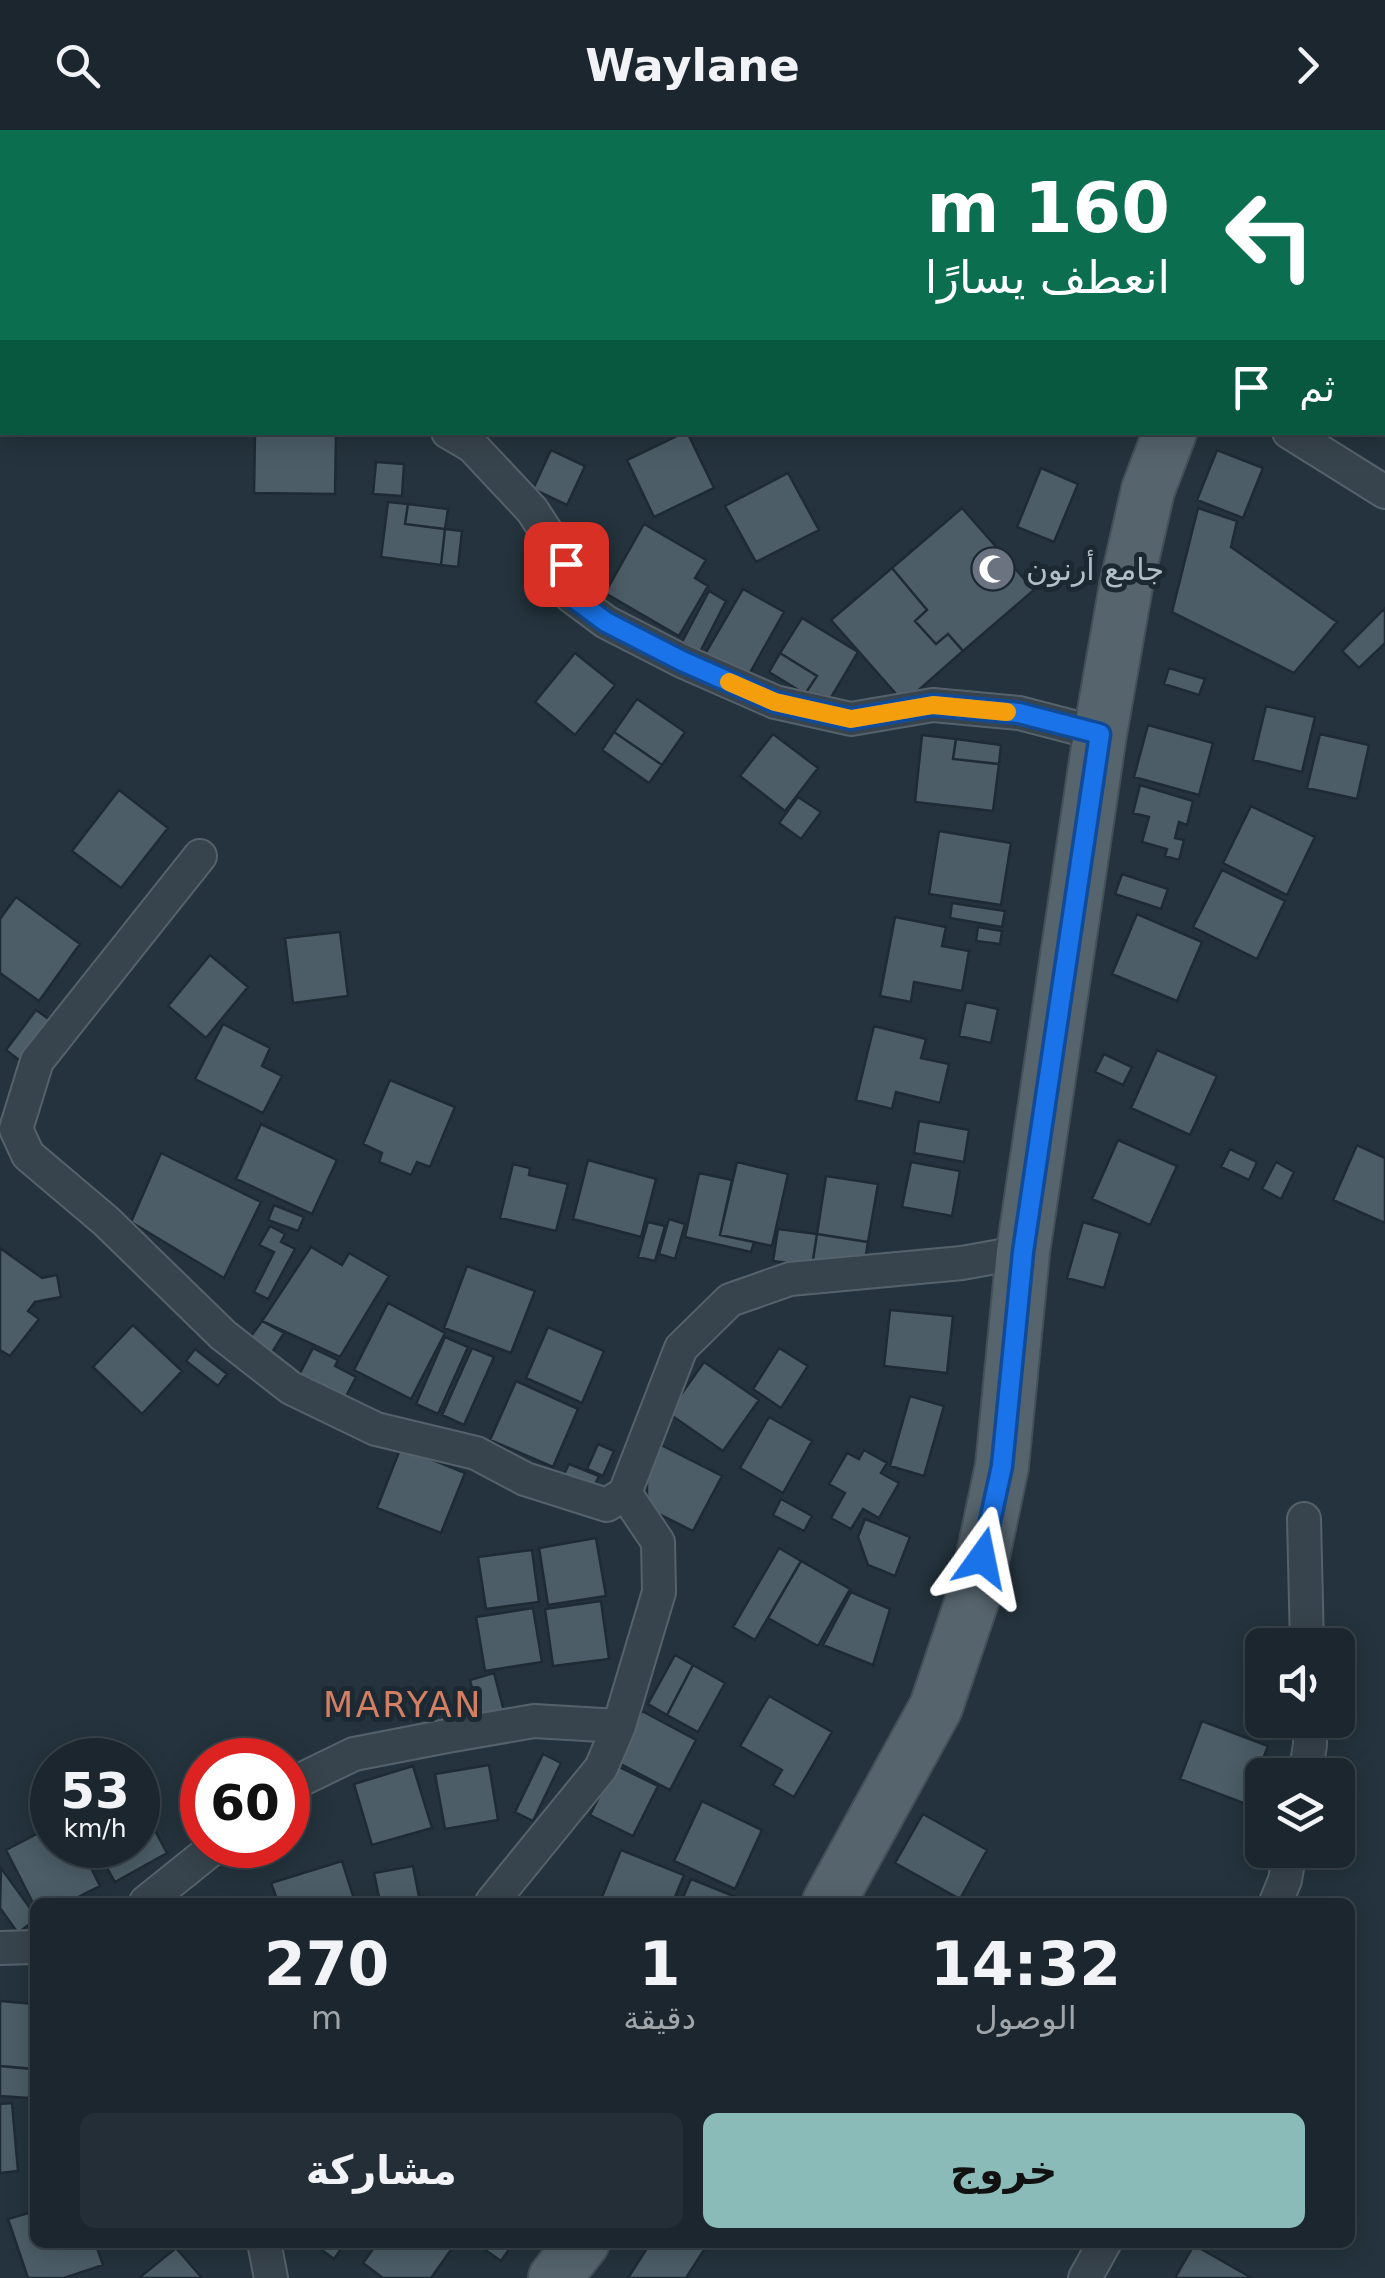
<!DOCTYPE html>
<html lang="ar">
<head>
<meta charset="utf-8">
<style>
  :root { --surface:#1b262e; --page:#242e36; --text:#f1f3f6; --muted:#a0a5aa; --line:#39434a; --accent:#8bbbb9 }
  body { margin:0; font-family:"DejaVu Sans",Cairo,sans-serif; background:var(--page); color:var(--text); direction:rtl; height:100vh; display:flex; flex-direction:column; font-size:38px; white-space:nowrap }
  * { box-sizing:border-box; margin:0 }
  p { font-size:32px; color:var(--muted) }
  .icon { flex:none; width:55px; height:55px; fill:none; stroke:currentColor; stroke-width:2; stroke-linecap:round; stroke-linejoin:round }
  .map { position:relative; flex:1; overflow:hidden; direction:ltr }
  .sheet { position:absolute; left:30px; top:1768px; width:1325px; height:350px; display:flex; flex-direction:column; background:var(--surface); border-radius:15px; box-shadow:0 5px 25px #0003,0 0 0 2px var(--line); direction:rtl }
  .sheet>* { flex:none }
  .guide { position:absolute; left:0px; top:0px; width:1385px; height:305px; box-shadow:0 5px 25px #0003,0 0 0 2px var(--line); direction:rtl; background:#0b6e4f; color:#fff; overflow:hidden }
  .fabs { position:absolute; left:1245px; top:1498px; display:grid; gap:20px }
  .fabs a { display:grid; place-items:center; width:110px; height:110px; border-radius:15px; background:var(--surface); box-shadow:0 5px 25px #0003,0 0 0 2px var(--line); font-size:50px }
  .speed { position:absolute; left:30px; top:1608px; display:flex; gap:20px; font-size:50px; font-weight:700; text-align:center }
  .speed>* { display:grid; place-content:center; width:130px; height:130px; border-radius:50%; background:var(--surface); box-shadow:0 5px 25px #0003,0 0 0 2px var(--line); line-height:1 }
  .speed small { font-size:25px; font-weight:400 }
  .speed .limit { border:15px solid #d22; background:#fff; color:#111 }
  .pin { position:absolute; display:grid; place-items:center; width:85px; height:85px; color:#fff; margin:-42px; border-radius:20px; box-shadow:0 5px 15px #0006 }
  .me { position:absolute; width:110px; margin:-55px; rotate:12deg; stroke-linejoin:round; filter:drop-shadow(0 0 8px #0008) }
  .turn { display:flex; align-items:center; gap:35px; height:210px; padding:0 50px; font-size:45px }
  .turn .icon { width:130px; height:130px; stroke-width:2.5 }
  .turn b { display:block; font-size:70px; line-height:85px }
  .then { display:flex; align-items:center; height:95px; padding:0 50px; background:#0003; gap:20px; font-size:38px }
  .eta { display:flex; justify-content:space-evenly; align-items:center; height:170px; text-align:center }
  .eta b { font-size:60px; font-weight:700; line-height:70px }
  .primary-button { display:flex; gap:20px; margin-top:auto; padding:20px 50px }
  .primary-button a { flex:1; height:115px; border-radius:15px; background:var(--accent); color:#111; font-size:40px; font-weight:700; line-height:115px; text-align:center }
  .primary-button a+a { background:var(--page); color:var(--text) }
  header { display:flex; justify-content:space-between; align-items:center; height:130px; padding:0 50px; background:var(--surface); font-size:45px; font-weight:700 }
  .map>svg:first-child { display:block }
  .building { fill:#4c5d67; stroke:#1f2b34; stroke-width:2.5 }
  .lines { fill:none; stroke-linecap:round; stroke-linejoin:round }
  .minor-casing { stroke:#56626b; stroke-width:36 }
  .primary-casing { stroke:#445059; stroke-width:56 }
  .minor { stroke:#38444d; stroke-width:32 }
  .primary { stroke:#56646d; stroke-width:52 }
  .route-casing { stroke:#114b97; stroke-width:25 }
  .route { stroke:#1a73e8; stroke-width:18 }
  .slow { stroke:#f59e0b; stroke-width:18 }
  .labels { text-anchor:middle; dominant-baseline:central; stroke-width:10; stroke-linejoin:round; paint-order:stroke }
  .poi-label { font-size:30px; fill:#b3bfc8; stroke:#1d2932; text-anchor:start }
  .quarter-label { font-size:35px; letter-spacing:2.5px; fill:#d37f64; stroke:#1d2932 }
</style>
</head>
<body>
<header><svg class="icon" aria-label="forward" viewBox="0 0 24 24"><path d="M9 5l7 7-7 7"/></svg>Waylane<svg class="icon" aria-label="search" viewBox="0 0 24 24"><circle cx="10" cy="10" r="6"/><path d="M15 15l6 6"/></svg></header>
<div class="map">
<svg width="1385" height="2148" viewBox="0 0 1385 2148">
  <rect width="100%" height="100%" fill="#24333d"/>
  <path class="building" d="M255,302H336L335,364L254,363Z
    M685,302H687L714,358L654,387L627,330Z
    M551,320L585,336L567,375L533,359Z
    M1217,320L1263,338L1243,388L1197,370Z
    M376,332L404,334L402,366L373,364Z
    M1041,338L1078,354L1054,412L1017,397Z
    M788,343L819,400L756,432L725,376Z
    M388,372L408,374L405,394L445,399L441,435L381,427Z
    M408,374L448,379L445,399L405,394Z
    M962,378L1034,460L963,521L948,504L936,514L915,491L927,480L892,438Z
    M1198,378L1237,391L1231,417L1337,492L1294,543L1172,482Z
    M644,394L706,430L695,448L708,456L679,506L605,463Z
    M445,399L462,401L458,437L441,435Z
    M892,438L927,480L915,491L936,514L948,504L963,521L904,573L831,490Z
    M743,459L784,482L747,548L705,524Z
    M709,461L726,471L700,522L682,512Z
    M1385,478V515L1384,514L1359,538L1342,521Z
    M802,488L858,522L826,576L805,564L817,546L780,523Z
    M575,523L615,555L575,605L535,572Z
    M780,523L817,546L805,564L769,542Z
    M1169,538L1205,549L1199,565L1164,554Z
    M637,569L685,602L662,635L614,602Z
    M1266,576L1315,587L1302,642L1253,630Z
    M1148,595L1213,613L1199,665L1134,647Z
    M614,602L662,635L649,653L602,620Z
    M773,604L818,638L785,681L740,646Z
    M1320,604L1369,615L1357,669L1307,658Z
    M922,605L956,609L953,629L999,634L993,681L915,672Z
    M956,609L1001,615L999,634L953,629Z
    M1140,655L1193,671L1187,695L1179,692L1175,708L1184,710L1179,730L1165,726L1167,719L1142,712L1149,687L1133,683Z
    M119,660L168,698L121,758L72,721Z
    M798,667L821,682L801,709L779,693Z
    M1251,676L1315,707L1287,765L1223,733Z
    M939,701L1011,713L1001,775L929,764Z
    M1222,740L1285,771L1257,829L1193,797Z
    M1122,744L1168,759L1161,779L1115,764Z
    M16,767L80,814L39,871L0,843V789Z
    M952,773L1005,781L1002,797L950,788Z
    M1137,784L1202,812L1177,871L1112,844Z
    M895,787L946,797L942,816L969,821L962,861L914,852L911,872L880,866Z
    M978,797L1002,801L1000,814L976,811Z
    M340,802L348,866L293,873L285,808Z
    M210,825L248,857L206,908L168,876Z
    M966,872L998,879L991,913L959,906Z
    M36,880L53,892L23,933L6,920Z
    M223,894L270,918L262,936L282,946L263,983L195,949Z
    M874,896L926,909L921,928L949,934L940,973L896,962L892,979L856,970Z
    M1157,920L1217,946L1190,1005L1131,978Z
    M1104,924L1132,937L1123,955L1095,942Z
    M390,950L455,977L430,1037L417,1032L411,1045L379,1032L382,1023L363,1014Z
    M919,991L969,1000L964,1032L914,1023Z
    M261,994L337,1030L312,1084L236,1049Z
    M1118,1010L1177,1036L1150,1095L1092,1069Z
    M1357,1015L1385,1028V1093L1333,1070Z
    M1230,1019L1257,1032L1249,1050L1221,1037Z
    M161,1023L261,1072L224,1148L131,1092Z
    M588,1030L656,1049L641,1107L573,1089Z
    M737,1032L788,1044L772,1116L720,1105Z
    M911,1032L960,1041L952,1086L902,1077Z
    M1276,1032L1294,1042L1281,1069L1262,1059Z
    M513,1034L530,1038L529,1045L568,1054L556,1101L500,1088Z
    M699,1043L732,1050L720,1105L754,1112L751,1122L685,1107Z
    M826,1046L878,1054L868,1112L817,1104Z
    M274,1075L304,1087L298,1101L268,1090Z
    M669,1089L685,1094L675,1129L659,1124Z
    M648,1092L665,1096L655,1131L638,1127Z
    M1083,1092L1120,1103L1104,1158L1067,1148Z
    M270,1096L285,1104L281,1112L295,1119L268,1169L254,1162L274,1122L259,1115Z
    M778,1099L817,1104L812,1136L773,1131Z
    M817,1104L868,1112L865,1131L811,1143Z
    M311,1117L342,1135L349,1123L389,1146L340,1227L262,1191Z
    M0,1118L42,1148L57,1145L61,1167L35,1172L28,1181L39,1189L10,1226L0,1220Z
    M467,1136L535,1161L511,1223L444,1198Z
    M388,1173L445,1203L411,1269L354,1240Z
    M890,1180L953,1186L947,1243L884,1236Z
    M262,1191L284,1203L268,1229L249,1209Z
    M133,1195L182,1241L142,1284L93,1237Z
    M548,1197L604,1221L582,1273L526,1248Z
    M445,1207L468,1217L438,1284L416,1274Z
    M313,1218L338,1230L335,1236L356,1247L342,1274L296,1251Z
    M472,1218L494,1227L464,1295L442,1285Z
    M779,1218L808,1236L781,1278L753,1259Z
    M195,1219L227,1244L218,1256L186,1231Z
    M704,1232L759,1270L723,1321L668,1283Z
    M516,1251L578,1279L553,1337L490,1310Z
    M910,1266L944,1276L924,1346L890,1336Z
    M769,1287L812,1311L783,1363L740,1338Z
    M598,1314L614,1321L603,1346L587,1339Z
    M661,1315L722,1346L693,1401L647,1378V1341Z
    M401,1317L465,1343L441,1403L377,1378Z
    M864,1320L887,1333L881,1343L899,1353L879,1388L863,1379L851,1399L831,1388L845,1363L829,1354L847,1323L859,1329Z
    M569,1334L599,1346L591,1364L561,1350Z
    M781,1369L812,1386L804,1401L773,1385Z
    M865,1389L910,1407L895,1446L868,1435L858,1407Z
    M596,1408L606,1466L548,1475L539,1418Z
    M779,1418L801,1431L755,1510L733,1497Z
    M532,1420L539,1472L486,1479L478,1427Z
    M801,1431L850,1459L818,1516L768,1488Z
    M851,1462L890,1479L873,1535L823,1515Z
    M601,1471L609,1529L553,1536L545,1479Z
    M533,1478L542,1532L485,1541L476,1487Z
    M675,1525L693,1535L667,1585L648,1574Z
    M693,1535L725,1553L698,1602L667,1585Z
    M494,1543L504,1581L479,1587L470,1550Z
    M769,1566L832,1602L794,1667L773,1655L782,1640L740,1616Z
    M642,1581L696,1610L670,1660L615,1631Z
    M1202,1591L1268,1616L1246,1674L1180,1649Z
    M543,1624L561,1633L533,1691L515,1682Z
    M489,1635L498,1690L445,1699L435,1644Z
    M615,1635L658,1656L633,1706L590,1685Z
    M413,1636L432,1698L372,1715L354,1654Z
    M138,1669L167,1723L115,1752L94,1715H138Z
    M702,1671L762,1700L735,1759L674,1731Z
    M923,1684L987,1720L960,1769L895,1733Z
    M52,1696V1715H80L100,1756L68,1772H35V1777L6,1720Z
    M621,1720L684,1745L673,1772H600Z
    M342,1731L355,1772H278L271,1753Z
    M413,1736L420,1772H380L374,1743Z
    M1,1738L35,1785V1790L18,1803L0,1778Z
    M691,1749L741,1769L740,1772H681Z
    M0,1871L35,1874V1939L0,1936Z
    M0,1936L31,1939L29,1968L0,1966Z
    M12,1973L18,2041L0,2043V1974Z
    M35,2081V2112H95L103,2135L64,2148H28L8,2089Z
    M311,2112H346L334,2129Z
    M378,2112H447L453,2117L431,2148H383L363,2133Z
    M474,2112H514L501,2131Z
    M651,2112H709L686,2148H628Z
    M1194,2115L1252,2148H1175Z
    M176,2118L202,2148H139Z"/>
  <g class="lines">
    <defs>
      <path id="minor" d="M1054,0L1057,2
        M1196,2L1199,0
        M448,302L472,316L532,380L567,434L571,466L606,492L682,531L775,572L851,589L933,575L1019,583L1100,604
        M1289,302L1385,362
        M200,726L37,931L16,999L28,1025L106,1091L223,1205L291,1258L376,1299L476,1323L525,1349L607,1375L625,1363
        M1304,1389L1307,1515
        M1305,1645L1310,1615V1590
        M288,1656L354,1624L447,1606L534,1591L619,1596
        M146,1772L217,1715
        M492,1772L601,1638L619,1596L659,1462L658,1412L625,1363L681,1218L730,1170L790,1149L962,1133L1023,1122
        M1276,1772L1285,1750L1290,1720
        M0,1818L35,1817
        M264,2112L271,2148
        M1085,2148L1105,2112"/>
      <path id="primary" d="M1323,2L1325,0
        M829,1772L936,1577L976,1459L1002,1336L1023,1122L1100,604L1126,456L1148,360L1170,302
        M555,2148L583,2112"/>
    </defs>
    <use href="#minor" class="minor-casing"/>
    <use href="#primary" class="primary-casing"/>
    <use href="#minor" class="minor"/>
    <use href="#primary" class="primary"/>
  </g>
  <g class="lines">
    <defs>
      <path id="route" d="M566,434L571,466L606,492L682,531L775,572L851,589L933,575L1019,583L1100,604L1023,1122L1002,1336L982,1428"/>
    </defs>
    <use href="#route" class="route-casing"/>
    <use href="#route" class="route"/>
    <path class="slow" d="M729,552L775,572L851,589L933,575L1007,582"/>
  </g>
  <defs>
    <symbol id="mosque-disc" viewBox="-11 -11 22 22"><circle r="9.5" fill="#6b7280" stroke="#1d2932"/><path d="M3.5-4.9A6 6 0 1 0 3.5 4.9A5 5 0 1 1 3.5-4.9Z" fill="#fff"/></symbol>
  </defs>
  <g fill-rule="evenodd">
    <use href="#mosque-disc" x="968" y="414" width="50" height="50"/>
  </g>
  <g class="labels">
    <g class="poi-label">
      <text x="1026" y="439">جامع أرنون</text>
    </g>
    <g class="quarter-label">
      <text x="403" y="1575">MARYAN</text>
    </g>
  </g>
</svg>
<div class="fabs">
<a><svg class="icon" aria-label="sound" viewBox="0 0 24 24"><path d="M4 9h4l5-4v14l-5-4H4zM17 9q2 3 0 6"/></svg></a>
<a><svg class="icon" aria-label="layers" viewBox="0 0 24 24"><path d="M12 4l9 5-9 5-9-5zM3 14l9 5 9-5"/></svg></a>
</div>
<div class="speed"><div>53<small>km/h</small></div><div class="limit">60</div></div>
<div class="pin" style="left:566px;top:434px;background:#d93025"><svg class="icon" aria-label="arrive" viewBox="0 0 24 24"><path d="M6 21V4h12l-3 4 3 4H6"/></svg></div>
<svg class="me" style="left:982px;top:1428px" viewBox="-20 -20 40 40"><path d="M0-17L14 15 0 8-14 15z" fill="#1a73e8" stroke="#fff" stroke-width="4"/></svg>
<div class="guide">
<div class="turn"><svg class="icon" aria-label="left" viewBox="0 0 24 24"><path d="M17 20v-9H6M10 6l-5 5 5 5"/></svg><div><b>160 m</b>انعطف يسارًا</div></div>
<div class="then">ثم<svg class="icon" aria-label="arrive" viewBox="0 0 24 24"><path d="M6 21V4h12l-3 4 3 4H6"/></svg></div>
</div>
<section class="sheet">
<div class="eta">
<div><b>14:32</b><p>الوصول</p></div>
<div><b>1</b><p>دقيقة</p></div>
<div><b>270</b><p>m</p></div>
</div>
<div class="primary-button"><a>خروج</a><a>مشاركة</a></div>
</section>
</div>
</body>
</html>
